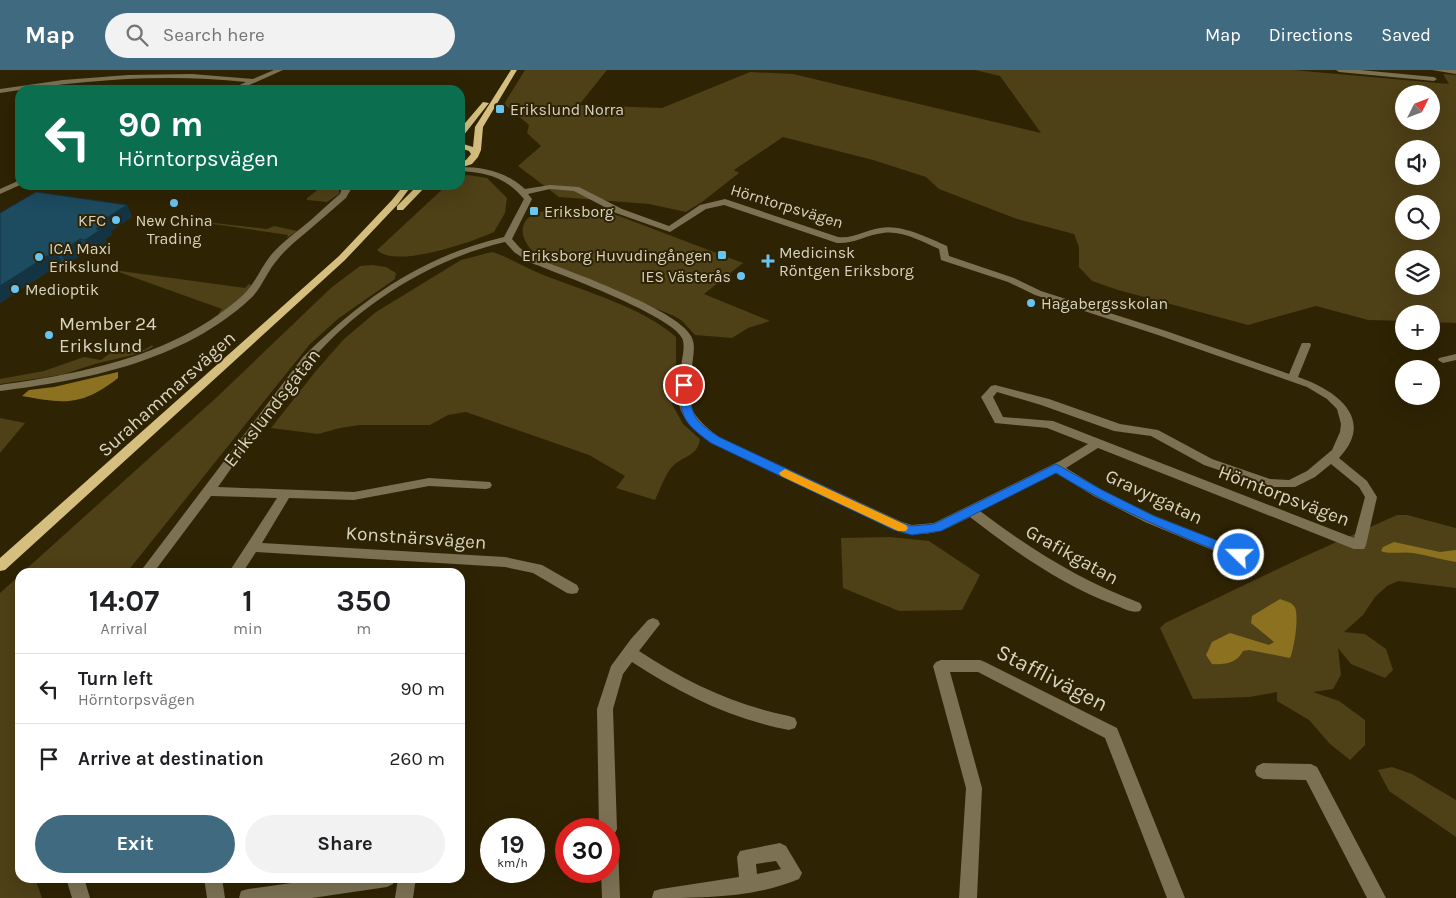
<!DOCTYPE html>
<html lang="en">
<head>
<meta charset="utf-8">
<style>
  :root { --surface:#fff; --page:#f2f2f2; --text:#202124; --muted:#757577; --line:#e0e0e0; --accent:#406a80 }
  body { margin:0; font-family:Karla,sans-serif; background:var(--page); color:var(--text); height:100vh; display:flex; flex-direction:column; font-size:19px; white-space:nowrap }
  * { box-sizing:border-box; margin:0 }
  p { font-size:16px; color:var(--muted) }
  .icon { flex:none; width:28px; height:28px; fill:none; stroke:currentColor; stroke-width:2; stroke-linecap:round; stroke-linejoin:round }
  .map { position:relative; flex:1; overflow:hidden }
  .sheet { position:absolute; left:15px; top:498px; width:450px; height:315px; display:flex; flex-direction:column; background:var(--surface); border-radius:15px; box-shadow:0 5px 20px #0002 }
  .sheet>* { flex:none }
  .top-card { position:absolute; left:15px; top:15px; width:450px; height:105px; border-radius:15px; box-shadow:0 5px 20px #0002; background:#0b6e4f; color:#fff; overflow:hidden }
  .needle { width:32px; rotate:48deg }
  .tools { position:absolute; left:1395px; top:15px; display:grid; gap:10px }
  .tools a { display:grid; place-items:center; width:45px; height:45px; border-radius:50%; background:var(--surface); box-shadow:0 5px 20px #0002; font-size:25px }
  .speed { position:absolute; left:480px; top:748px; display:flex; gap:10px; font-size:25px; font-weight:700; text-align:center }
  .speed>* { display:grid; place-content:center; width:65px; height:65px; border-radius:50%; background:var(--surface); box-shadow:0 5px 20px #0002; line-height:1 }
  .speed small { font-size:12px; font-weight:400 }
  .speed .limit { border:8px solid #d22; background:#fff; color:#111 }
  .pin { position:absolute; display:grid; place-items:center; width:42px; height:42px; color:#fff; margin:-21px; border:2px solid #fff; border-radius:50%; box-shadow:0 1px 5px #0007 }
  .me { position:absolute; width:55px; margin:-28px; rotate:292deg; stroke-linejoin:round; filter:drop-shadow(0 0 4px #0008) }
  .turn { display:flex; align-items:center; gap:18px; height:105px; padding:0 20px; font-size:22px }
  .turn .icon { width:65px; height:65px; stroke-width:2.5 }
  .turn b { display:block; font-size:35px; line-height:42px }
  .eta { display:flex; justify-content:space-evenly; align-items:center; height:85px; text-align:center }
  .eta b { font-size:30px; font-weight:700; line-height:35px }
  .cta { display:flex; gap:10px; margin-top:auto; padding:10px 20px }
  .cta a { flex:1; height:58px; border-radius:30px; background:var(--accent); color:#fff; font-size:20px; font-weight:700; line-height:58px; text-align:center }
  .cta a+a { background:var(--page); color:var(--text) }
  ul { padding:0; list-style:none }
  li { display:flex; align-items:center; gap:15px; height:70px; padding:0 20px; border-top:1px solid var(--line) }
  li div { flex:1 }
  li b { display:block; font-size:19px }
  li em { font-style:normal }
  header { display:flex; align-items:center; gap:30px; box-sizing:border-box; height:70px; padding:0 25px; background:var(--accent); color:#fff }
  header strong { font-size:24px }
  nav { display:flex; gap:28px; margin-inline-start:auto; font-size:18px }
  .search { width:350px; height:45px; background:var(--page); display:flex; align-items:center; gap:12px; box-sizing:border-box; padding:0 18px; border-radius:28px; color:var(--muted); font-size:19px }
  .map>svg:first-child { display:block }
  .green { fill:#4e4017; fill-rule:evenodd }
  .water { fill:#8c7220 }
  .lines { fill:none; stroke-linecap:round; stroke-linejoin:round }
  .minor { fill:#7c7153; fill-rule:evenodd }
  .major { fill:#d5be7e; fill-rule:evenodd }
  .wall { fill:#194053 }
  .shaded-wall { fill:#143443 }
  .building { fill:#1d4b60; stroke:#143443 }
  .route { fill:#1a73e8; stroke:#114b97 }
  .slow { fill:#f59e0b }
  .poi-dot { fill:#68c4f0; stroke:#2e2303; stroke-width:2 }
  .labels { text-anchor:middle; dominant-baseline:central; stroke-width:4; stroke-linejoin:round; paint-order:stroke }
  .far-poi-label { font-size:16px; fill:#d9d3c1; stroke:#2e2303; text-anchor:start }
  .far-street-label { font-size:16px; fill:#d9d3c1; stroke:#2e2303 }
  .poi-label { font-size:19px; fill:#d9d3c1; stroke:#2e2303; text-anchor:start }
  .street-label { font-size:19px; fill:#d9d3c1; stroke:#2e2303 }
  .near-street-label { font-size:22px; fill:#d9d3c1; stroke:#2e2303 }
</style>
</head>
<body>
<header>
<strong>Map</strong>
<div class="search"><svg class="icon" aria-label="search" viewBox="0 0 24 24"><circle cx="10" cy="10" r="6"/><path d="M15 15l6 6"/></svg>Search here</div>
<nav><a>Map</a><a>Directions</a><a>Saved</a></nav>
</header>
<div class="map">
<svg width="1456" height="828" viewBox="0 0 1456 828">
  <rect width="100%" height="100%" fill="#2e2303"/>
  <path class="green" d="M525,0H607L579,35L662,38L750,2L793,4L1041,63L1000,6L975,0H1293L1449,14L1443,4L1456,5V253L1431,252V244H1404V251L1368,250L1316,236L1248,255L1118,220L1092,211L1079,197V177L1074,164L1017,149L939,119L926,107L873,90L783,67L734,100L739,103L702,132L686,142L649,134L559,127L518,96L541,76L527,63L529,55L504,34ZM1404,24H1431V51H1404ZM1404,79H1431V106H1404ZM1404,134H1431V161H1404ZM1404,189H1431V216H1404Z
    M468,105L487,108L507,128L505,143L494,162C472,172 396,199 377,180L447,115H460V106Z
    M324,115H339V124L327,132L307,130V128Z
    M569,138L597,140L611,143L743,193L704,224L770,251L748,258L732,268L695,265L681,250L674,246C641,232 608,219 575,205C562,199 545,194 535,184C528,177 521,167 523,157C527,139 555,140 569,138Z
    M179,149L267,159L274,156L297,161L287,168L288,165Z
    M492,182C509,187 524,197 541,204C583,221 643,237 676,267V293L668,314L672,334L683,354L700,369C698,387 681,386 671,398C664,407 660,420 655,430L616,418L625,406L589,385L466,342L448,345L430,355H360L340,358L318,364L271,358L315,302L343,270L376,242L461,190Z
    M372,195L386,197L396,203L395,209L339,248L310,274L127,502H23L217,327L332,217L360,196Z
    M113,200L245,218L249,214L251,215L248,221L222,243L218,244L222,239Z
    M124,273L144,280L152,275L153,277L141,283L95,294L61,305L0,314V309L44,301L84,287L101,290Z
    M0,348L25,353L0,383Z
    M1397,445H1407L1456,458V518L1398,511L1387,516L1375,527L1363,545L1344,562L1365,564L1386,579L1393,600L1385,608L1351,594L1338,578L1341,605L1333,619L1313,622L1339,631L1365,650V675L1350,690L1330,674L1309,650L1277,631V622L1249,627L1193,629L1160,558L1165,553L1301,488Z
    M890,467L929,471L980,505L962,540L899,541L843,518L841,468Z
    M20,505V808H35L42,828H0V523Z
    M1392,697L1412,704L1456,730V767L1389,721L1378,700Z"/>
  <path class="water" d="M118,302V308C82,336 65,334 22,326L29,320L54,317Z
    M1394,472L1440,482L1456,480V492C1442,490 1427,485 1413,483C1403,481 1390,485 1381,481L1383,477Z
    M1280,529C1285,531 1291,532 1294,536C1300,543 1294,580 1290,588L1249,580L1243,581C1237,593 1225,595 1212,594L1206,585L1212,572L1230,563L1269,575L1274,572L1251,553L1252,546Z"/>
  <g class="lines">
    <path class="minor" d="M274,0H283L238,20H229L246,12C163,3 82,10 0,23V19L63,10L128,5L192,4L253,9Z
      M1336,0H1360L1434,7L1437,9L1434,11L1339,2Z
      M1432,0H1456V4Z
      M460,97C485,97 506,102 525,119L550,115L579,117L622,139L669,156L700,135L725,129L838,167C854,169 865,160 880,158C902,154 928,168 947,176L949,186L1014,208L1041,221L1166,261L1289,304L1301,275L1302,273H1310L1311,275L1298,307C1334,319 1377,348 1339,388L1367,411L1377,427L1366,475L1364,479H1354L1098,378L1066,398L1102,420L1155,446L1244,481L1246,485L1244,489H1234L1145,452L1094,426L1056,403L980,441C1030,479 1081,511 1140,533L1142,537L1140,541C1132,544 1123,538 1115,535C1061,515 1014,481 970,447C940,462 927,470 893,459L711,373C673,344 676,335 682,290C683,284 685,274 682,268C671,245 557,203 529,192L514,182L505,172C432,189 359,234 310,292C277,331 248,375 218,417L354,422L429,408L490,412L492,415L490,418L486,419L429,416L354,430L289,428L262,473L505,487L542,495L577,515L579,519L577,523L572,524L567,523L533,503L505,497L256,482L243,502H229L277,428L211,426L154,502H140L303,287C362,229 422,186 504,167L524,129C507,108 486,102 460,101ZM550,119L574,121L616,143L670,162L706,139L724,135L837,173C854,174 866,165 883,163C902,160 923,172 939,179L941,190L1008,212L1035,225L1158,265L1307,317L1327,329L1337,339L1341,354L1340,362L1332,380L1307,401L1289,410L1270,409L1212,389L1158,360L1120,354L1049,329L995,315L991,316L981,327L995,353L1047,358L1088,374L1060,391L934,453L912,455L902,452L719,367C682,339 688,331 693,288C694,281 695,273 691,266C677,239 566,200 535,188L520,178L512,169L532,129L528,124ZM997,322L1041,335L1114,361L1151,366L1204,395L1269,417H1295L1315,407L1331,394L1359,417L1365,427L1354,468L1053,351L1003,347L993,327Z
      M20,110V115L0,124V119Z
      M343,115H351V119L346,128C336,136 327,145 317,153C304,165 289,175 278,189C267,201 262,218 250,229C183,291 87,310 0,321V315C85,303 177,285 243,225C255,214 261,197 271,185C283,171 298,161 311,150C321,141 330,132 340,124Z
      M1456,284V290L1443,293L1438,290L1439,288Z
      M653,548L658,550L660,554L639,581C686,612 734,635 789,646L795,648L797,653L795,658L789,660C731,649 681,624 632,592L623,604L613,639L617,759L614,765L609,767V759H599L597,639L611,596L631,569L648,550Z
      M941,590H980L985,592L1117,658L1185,828H1167L1105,668L978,602H950L982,718L977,828H959L966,718L933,596L936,592Z
      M1263,693L1311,694L1317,697L1386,828H1367L1306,710L1263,709L1257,706L1255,701L1257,696Z
      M609,768L615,771L618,777L620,828H602L601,801H609Z
      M780,773L786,776L802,803L799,809C754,828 701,828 652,828L654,821L661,819L739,807L737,787L740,781ZM776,791L781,799L757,804L756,794Z
      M66,808H84L90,828H72Z
      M204,808H222L225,828H207Z
      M327,808H396L393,814L387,817L312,828H239L241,821L248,819Z
      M398,808H416L413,828H395Z"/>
    <path class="major" d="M511,0H517L483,57L481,80L478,87L472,94L460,98V93L466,90L471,84L469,81L460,78V73L473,77L475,57Z
      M483,32L489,33L463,66H460V59Z
      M404,115H412L398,134L345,190L5,500L0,501V488L339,186L392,130Z
      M418,115H427L403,140H397V136Z"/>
  </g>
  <path class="wall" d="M127,135L132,147L111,161L112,165L105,169L107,172L91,182L87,181L67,194L62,193L0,233V143Z"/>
  <path class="shaded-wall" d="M127,135L132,147L111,161L112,165L105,169L107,172L91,182L85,170L100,152Z
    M80,169L87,181L67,194L60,182Z
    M55,181L62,193L0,233V216Z"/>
  <path class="building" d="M36,122L127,135L100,152L106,153L96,159L100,160L85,170L80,169L60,182L55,181L0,216V143Z"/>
  <path class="route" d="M684,312L689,315C692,347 692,349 719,367L902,453L912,456L934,454L1056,394L1102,420L1154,446L1244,481L1245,485L1244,488H1235C1172,463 1113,438 1056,403L941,461L912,465L894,460L711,373C684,353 681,349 679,315Z"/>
  <path class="slow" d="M785,399L906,455L908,458L906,461H898L781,406L779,403Z"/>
  <g class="poi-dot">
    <rect x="495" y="34" width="10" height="10" rx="2.5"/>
    <circle cx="174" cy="133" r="5"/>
    <rect x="529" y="136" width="10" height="10" rx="2.5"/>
    <circle cx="116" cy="150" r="5"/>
    <rect x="717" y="180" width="10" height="10" rx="2.5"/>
    <circle cx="39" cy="187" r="5"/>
    <path d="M765.5 183.5h5v5h5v5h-5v5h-5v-5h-5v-5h5z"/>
    <circle cx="741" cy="206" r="5"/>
    <circle cx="15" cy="219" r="5"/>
    <circle cx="1031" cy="233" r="5"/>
    <circle cx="49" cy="265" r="5"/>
  </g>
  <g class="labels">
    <g class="far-poi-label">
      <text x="510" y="39">Erikslund Norra</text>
      <text x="544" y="141">Eriksborg</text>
      <text x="106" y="150" text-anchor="end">KFC</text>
      <text x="174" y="150" text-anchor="middle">New China<tspan x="174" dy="18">Trading</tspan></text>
      <text x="49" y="178">ICA Maxi<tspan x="49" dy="18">Erikslund</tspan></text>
      <text x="779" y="182">Medicinsk<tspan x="779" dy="18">Röntgen Eriksborg</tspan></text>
      <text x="712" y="185" text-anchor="end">Eriksborg Huvudingången</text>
      <text x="731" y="206" text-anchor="end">IES Västerås</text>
      <text x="25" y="219">Medioptik</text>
      <text x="1041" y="233">Hagabergsskolan</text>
    </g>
    <g class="far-street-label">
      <text transform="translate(787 136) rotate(17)">Hörntorpsvägen</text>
    </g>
    <g class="poi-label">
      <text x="59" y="254">Member 24<tspan x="59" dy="22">Erikslund</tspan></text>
    </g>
    <g class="street-label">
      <text transform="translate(167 324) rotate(-42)">Surahammarsvägen</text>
      <text transform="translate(272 338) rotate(-52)">Erikslundsgatan</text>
      <text transform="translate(1284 426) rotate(21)">Hörntorpsvägen</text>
      <text transform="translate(1154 427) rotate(25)">Gravyrgatan</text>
      <text transform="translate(416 468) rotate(4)">Konstnärsvägen</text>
      <text transform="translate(1072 485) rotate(29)">Grafikgatan</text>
    </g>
    <g class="near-street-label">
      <text transform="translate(1052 608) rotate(27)">Stafflivägen</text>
    </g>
  </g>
</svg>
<div class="tools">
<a><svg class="needle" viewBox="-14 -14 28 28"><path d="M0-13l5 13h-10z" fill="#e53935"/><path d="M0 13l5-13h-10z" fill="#757577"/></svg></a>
<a><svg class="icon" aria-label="sound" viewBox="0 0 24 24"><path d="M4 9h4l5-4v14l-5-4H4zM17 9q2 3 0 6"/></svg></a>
<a><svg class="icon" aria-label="search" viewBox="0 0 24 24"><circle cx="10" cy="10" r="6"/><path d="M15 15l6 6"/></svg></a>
<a><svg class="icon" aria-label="layers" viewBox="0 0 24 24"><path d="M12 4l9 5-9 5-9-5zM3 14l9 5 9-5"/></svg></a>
<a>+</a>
<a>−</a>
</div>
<div class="speed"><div>19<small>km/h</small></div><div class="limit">30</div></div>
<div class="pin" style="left:684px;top:315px;background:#d93025"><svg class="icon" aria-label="arrive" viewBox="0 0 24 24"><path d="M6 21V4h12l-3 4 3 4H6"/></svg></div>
<svg class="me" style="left:1239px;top:485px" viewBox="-20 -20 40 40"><circle r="17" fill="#1a73e8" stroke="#fff" stroke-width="3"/><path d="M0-11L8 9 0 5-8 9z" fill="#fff"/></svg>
<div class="top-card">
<div class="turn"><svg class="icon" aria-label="left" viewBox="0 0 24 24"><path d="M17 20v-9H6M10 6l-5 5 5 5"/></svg><div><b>90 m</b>Hörntorpsvägen</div></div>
</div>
<section class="sheet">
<div class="eta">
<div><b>14:07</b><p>Arrival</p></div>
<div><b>1</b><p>min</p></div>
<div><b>350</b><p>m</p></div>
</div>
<ul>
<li><svg class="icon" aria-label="left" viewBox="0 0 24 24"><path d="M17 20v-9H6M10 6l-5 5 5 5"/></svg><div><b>Turn left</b><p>Hörntorpsvägen</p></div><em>90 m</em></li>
<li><svg class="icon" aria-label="arrive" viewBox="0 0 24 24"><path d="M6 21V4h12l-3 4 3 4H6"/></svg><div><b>Arrive at destination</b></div><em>260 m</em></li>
</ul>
<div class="cta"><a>Exit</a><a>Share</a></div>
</section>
</div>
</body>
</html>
